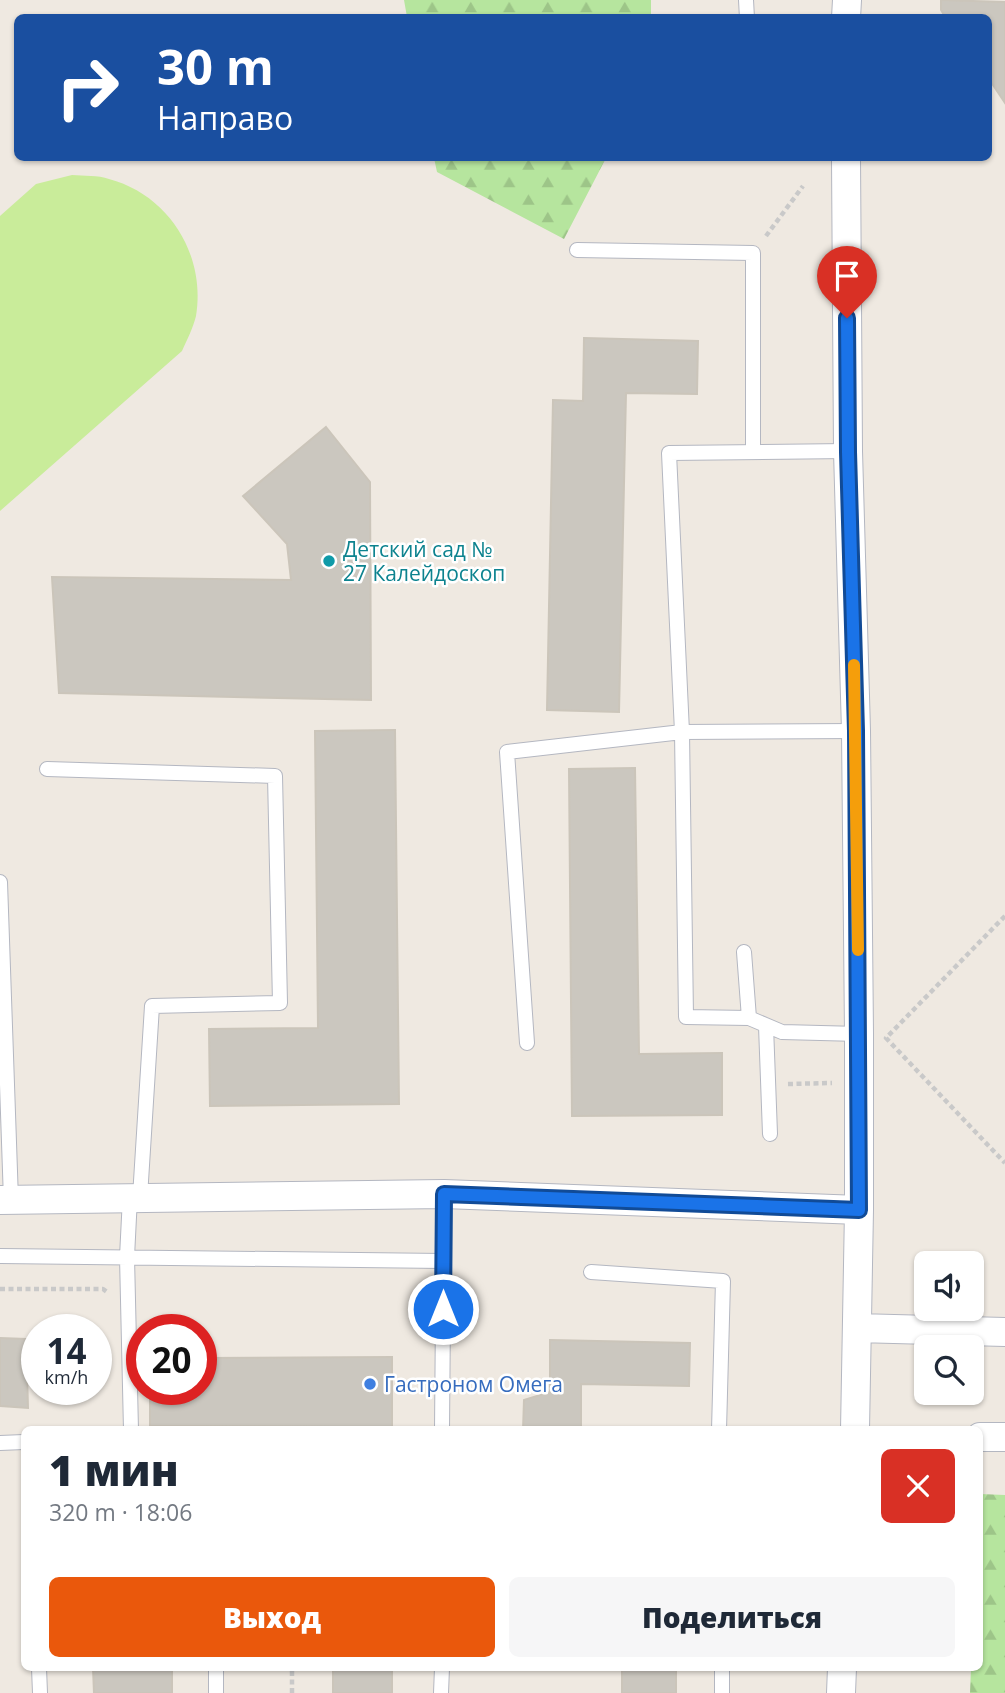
<!DOCTYPE html>
<html lang="ru">
<head>
<meta charset="utf-8">
<style>
  :root { --surface:#fff; --page:#f6f6f7; --text:#1f2937; --muted:#747a83; --accent:#ea580c }
  body { margin:0; font-family:"Open Sans",sans-serif; background:var(--page); color:var(--text); height:100vh; display:flex; flex-direction:column; font-size:26px; white-space:nowrap }
  * { box-sizing:border-box; margin:0 }
  p { font-size:23px; color:var(--muted) }
  .icon { flex:none; width:38px; height:38px; fill:none; stroke:currentColor; stroke-width:2; stroke-linecap:round; stroke-linejoin:round }
  .map { position:relative; flex:1; overflow:hidden }
  .sheet { position:absolute; left:21px; top:1426px; width:962px; height:245px; display:flex; flex-direction:column; background:var(--surface); border-radius:10px; box-shadow:0 2px 5px #0004 }
  .sheet>* { flex:none }
  .hud { position:absolute; left:14px; top:14px; width:978px; height:147px; border-radius:10px; box-shadow:0 2px 5px #0004; background:#1a4fa0; color:#fff; overflow:hidden }
  .tools { position:absolute; left:914px; top:1251px; display:grid; gap:14px }
  .tools a { display:grid; place-items:center; width:70px; height:70px; border-radius:10px; background:var(--surface); box-shadow:0 2px 5px #0004; font-size:35px }
  .speed { position:absolute; left:21px; top:1314px; display:flex; gap:14px; font-size:35px; font-weight:700; text-align:center }
  .speed>* { display:grid; place-content:center; width:91px; height:91px; border-radius:50%; background:var(--surface); box-shadow:0 2px 5px #0004; line-height:1 }
  .speed small { font-size:18px; font-weight:400 }
  .speed .limit { border:10px solid #d22; background:#fff; color:#111 }
  .pin { position:absolute; display:grid; place-items:center; width:60px; height:60px; color:#fff; margin:-72px -30px; border-radius:50% 50% 50% 0; rotate:-45deg; box-shadow:0 0 7px #0007 }
  .pin .icon { rotate:45deg }
  .me { position:absolute; width:77px; margin:-38px; rotate:0deg; stroke-linejoin:round; filter:drop-shadow(0 0 5px #0008) }
  .turn { display:flex; align-items:center; gap:24px; height:147px; padding:0 28px; font-size:32px }
  .turn .icon { width:91px; height:91px; stroke-width:2.5 }
  .turn b { display:block; font-size:49px; line-height:60px }
  .round { display:grid; place-items:center; flex:none; width:74px; height:74px; border-radius:10px; background:var(--page) }
  .summary { display:flex; align-items:center; justify-content:space-between; height:119px; padding:0 28px }
  h1 { font-size:42px; font-weight:800; line-height:52px }
  .button { display:flex; gap:14px; margin-top:auto; padding:14px 28px }
  .button a { flex:1; height:80px; border-radius:10px; background:var(--accent); color:#fff; font-size:28px; font-weight:800; line-height:80px; text-align:center }
  .button a+a { background:var(--page); color:var(--text) }
  .map>svg:first-child { display:block }
  .forest { fill:url(#forest-firs) }
  .pitch { fill:#c9ec9a }
  .building { fill:#cbc7bf; stroke:#cbc5ba; stroke-width:2 }
  .lines { fill:none; stroke-linecap:round; stroke-linejoin:round }
  .service-casing { stroke:#b4b7c1; stroke-width:16 }
  .minor-casing { stroke:#b4b7c1; stroke-width:30 }
  .path { stroke:#c9c9c9; stroke-width:4.5; stroke-dasharray:5 3.5; stroke-linecap:butt }
  .service { stroke:#fff; stroke-width:14 }
  .minor { stroke:#fff; stroke-width:28 }
  .route-casing { stroke:#114b97; stroke-width:18 }
  .route { stroke:#1a73e8; stroke-width:12 }
  .slow { stroke:#f59e0b; stroke-width:12 }
  .culture-dot { fill:#0f9aa8; stroke:#fff; stroke-width:2.5 }
  .shop-dot { fill:#3f7fe0; stroke:#fff; stroke-width:2.5 }
  .labels { text-anchor:middle; dominant-baseline:central; stroke-width:5; stroke-linejoin:round; paint-order:stroke }
  .culture-label { font-size:21px; fill:#0d838f; stroke:#fff; text-anchor:start }
  .shop-label { font-size:21px; fill:#366cbe; stroke:#fff; text-anchor:start }
</style>
</head>
<body>
<div class="map">
<svg width="1005" height="1693" viewBox="0 0 1005 1693">
  <defs>
    <pattern id="forest-firs" width="22" height="20" patternUnits="userSpaceOnUse" patternTransform="scale(1.75)"><rect width="22" height="20" fill="#b6e59e"/><path d="M5 1l3.5 6h-7zM16 11l3.5 6h-7z" fill="#9dc588"/></pattern>
  </defs>
  <rect width="100%" height="100%" fill="#efe9e1"/>
  <path class="forest" d="M404,0H651V17H407Z
    M434,158H606L564,239L437,172Z
    M980,1494L1005,1495V1693H970L971,1668H980Z"/>
  <path class="pitch" d="M72,175C84,176 98,175 109,179C169,195 206,255 196,316C193,328 187,340 182,351L0,511V216L36,184Z"/>
  <path class="building" d="M941,0L1005,2V103L989,79V18H946L941,10Z
    M584,338L698,341L697,394L626,393L619,712L547,710L553,400L583,401Z
    M326,427L370,482L371,700L59,693L52,577L291,580L287,544L243,496Z
    M395,730L399,1104L210,1106L209,1029L318,1028L315,731Z
    M635,768L639,1054L722,1053V1115L572,1116L569,769Z
    M0,1338L26,1339L28,1408L0,1406Z
    M550,1340L690,1343L689,1386L581,1384V1430H523L524,1400L550,1392Z
    M392,1357V1430H332V1427L150,1426V1390H201V1358Z
    M93,1668H172V1693H94Z
    M333,1668H392V1693H333Z
    M622,1668H676V1693H622Z"/>
  <g class="lines">
    <defs>
      <path id="service" d="M746,0L747,18
        M577,250L753,253V452
        M856,731L682,732L686,1017L749,1018L782,1032L859,1034
        M47,769L275,776L280,1003L152,1006L140,1197
        M0,882L11,1200
        M744,952L749,1018
        M766,1026L770,1134
        M527,1043L507,752L682,732L669,453L848,451
        M130,1197L127,1257L131,1430
        M0,1256L443,1261
        M591,1272L723,1281L719,1430
        M442,1430L444,1194
        M0,1443L24,1442
        M39,1668L40,1693
        M216,1668V1693
        M441,1693L442,1668
        M722,1693V1668"/>
      <path id="minor" d="M846,18L847,0
        M846,158L848,451L856,731L859,1034V1210L855,1430
        M0,1200L444,1194L859,1210
        M857,1328L1005,1332
        M980,1437H1005
        M841,1693L842,1668"/>
    </defs>
    <use href="#service" class="service-casing"/>
    <use href="#minor" class="minor-casing"/>
    <path class="path" d="M766,236L803,186
      M1005,916L886,1038L1005,1163
      M788,1084L832,1083
      M0,1289H103L107,1292
      M292,1693V1668"/>
    <use href="#service" class="service"/>
    <use href="#minor" class="minor"/>
  </g>
  <g class="lines">
    <defs>
      <path id="route" d="M443,1309L444,1194L859,1210L856,731L848,452L847,318"/>
    </defs>
    <use href="#route" class="route-casing"/>
    <use href="#route" class="route"/>
    <path class="slow" d="M854,665L858,950"/>
  </g>
  <circle class="culture-dot" cx="329" cy="561" r="7"/>
  <circle class="shop-dot" cx="370" cy="1384" r="7"/>
  <g class="labels">
    <g class="culture-label">
      <text x="343" y="549">Детский сад №<tspan x="343" dy="24">27 Калейдоскоп</tspan></text>
    </g>
    <g class="shop-label">
      <text x="384" y="1384">Гастроном Омега</text>
    </g>
  </g>
</svg>
<div class="tools">
<a><svg class="icon" aria-label="sound" viewBox="0 0 24 24"><path d="M4 9h4l5-4v14l-5-4H4zM17 9q2 3 0 6"/></svg></a>
<a><svg class="icon" aria-label="search" viewBox="0 0 24 24"><circle cx="10" cy="10" r="6"/><path d="M15 15l6 6"/></svg></a>
</div>
<div class="speed"><div>14<small>km/h</small></div><div class="limit">20</div></div>
<div class="pin" style="left:847px;top:318px;background:#d93025"><svg class="icon" aria-label="arrive" viewBox="0 0 24 24"><path d="M6 21V4h12l-3 4 3 4H6"/></svg></div>
<svg class="me" style="left:443px;top:1309px" viewBox="-20 -20 40 40"><circle r="17" fill="#1a73e8" stroke="#fff" stroke-width="3"/><path d="M0-11L8 9 0 5-8 9z" fill="#fff"/></svg>
<div class="hud">
<div class="turn"><svg class="icon" aria-label="right" viewBox="0 0 24 24"><path d="M7 20v-9h11M14 6l5 5-5 5"/></svg><div><b>30 m</b>Направо</div></div>
</div>
<section class="sheet">
<div class="summary"><div><h1>1 мин</h1><p>320 m · 18:06</p></div><a class="round" style="background:#d93025;color:#fff"><svg class="icon" aria-label="close" viewBox="0 0 24 24"><path d="M6 6l12 12M18 6L6 18"/></svg></a></div>
<div class="button"><a>Выход</a><a>Поделиться</a></div>
</section>
</div>
</body>
</html>
